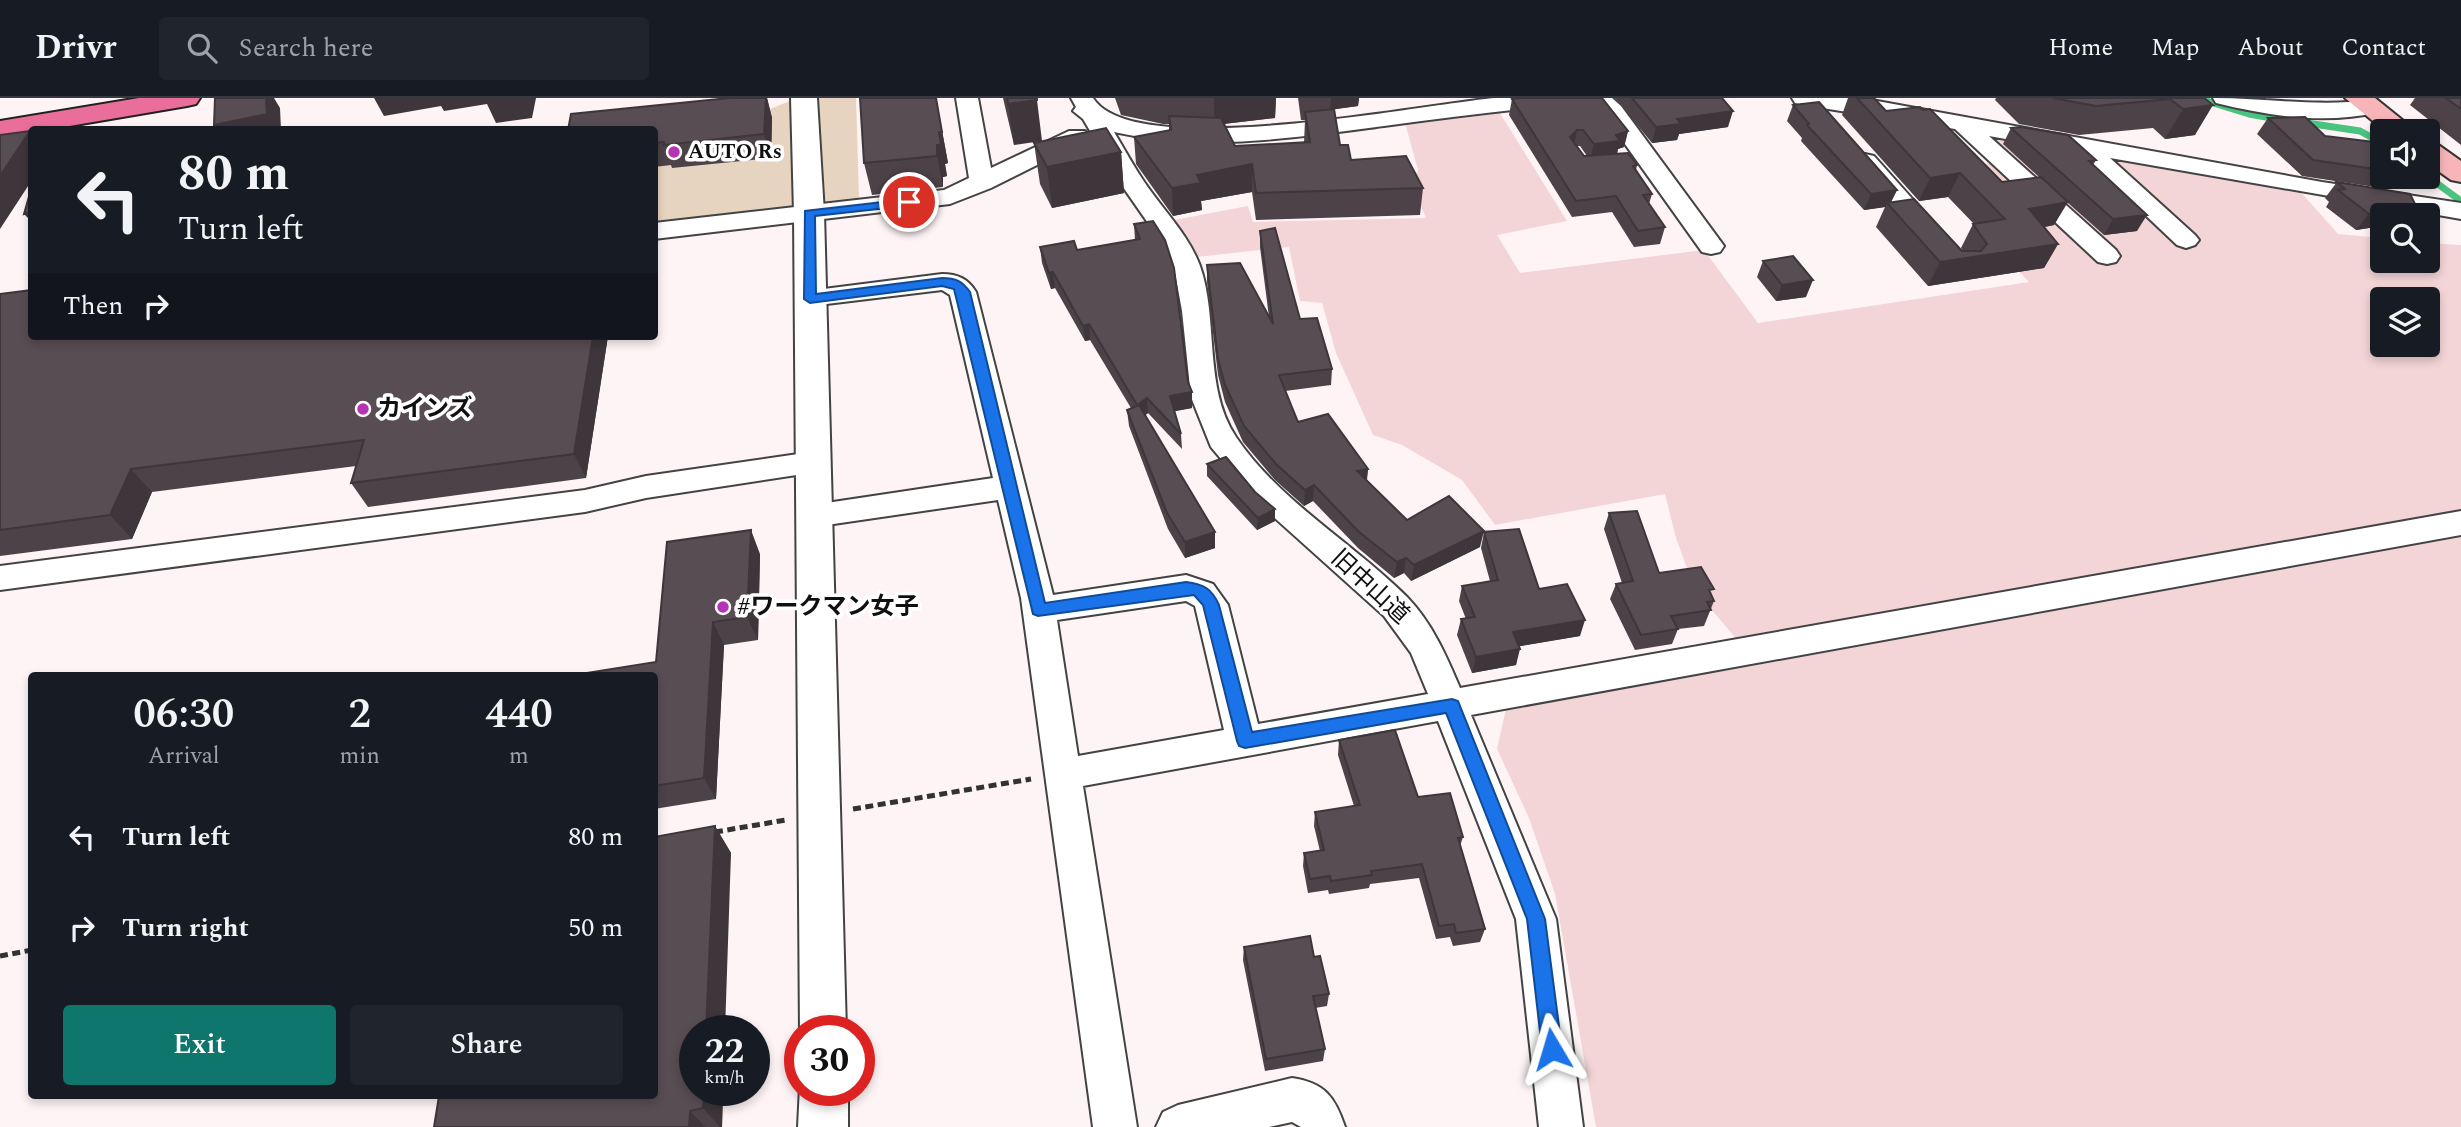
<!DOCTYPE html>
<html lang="en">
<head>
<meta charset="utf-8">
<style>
  :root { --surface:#171b24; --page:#20242c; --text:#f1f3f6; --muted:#9ea1a6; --line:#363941; --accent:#0f766e }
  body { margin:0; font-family:Spectral,"Noto Sans JP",serif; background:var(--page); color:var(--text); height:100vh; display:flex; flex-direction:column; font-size:26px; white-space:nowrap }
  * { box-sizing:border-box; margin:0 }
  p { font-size:23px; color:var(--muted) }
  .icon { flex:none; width:38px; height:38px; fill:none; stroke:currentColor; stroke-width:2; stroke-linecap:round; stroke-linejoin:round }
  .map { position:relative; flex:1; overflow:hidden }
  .drawer { position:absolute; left:28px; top:574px; width:630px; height:427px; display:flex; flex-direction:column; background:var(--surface); border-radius:7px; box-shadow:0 4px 10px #0003 }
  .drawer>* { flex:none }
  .top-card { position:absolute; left:28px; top:28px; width:630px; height:214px; border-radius:7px; box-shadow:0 4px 10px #0003; background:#171b24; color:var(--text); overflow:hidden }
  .buttons { position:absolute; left:2370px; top:21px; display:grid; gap:14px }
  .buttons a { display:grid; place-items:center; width:70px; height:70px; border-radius:7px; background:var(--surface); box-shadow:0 4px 10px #0003; font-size:35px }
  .speed { position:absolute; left:679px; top:917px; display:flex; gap:14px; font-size:35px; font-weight:700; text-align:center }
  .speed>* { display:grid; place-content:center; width:91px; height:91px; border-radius:50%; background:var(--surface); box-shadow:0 4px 10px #0003; line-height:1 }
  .speed small { font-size:18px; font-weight:400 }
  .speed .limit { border:10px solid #d22; background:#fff; color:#111 }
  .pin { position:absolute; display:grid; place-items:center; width:60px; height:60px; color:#fff; margin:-30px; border:4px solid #fff; border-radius:50%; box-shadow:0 2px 7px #0007 }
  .me { position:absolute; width:77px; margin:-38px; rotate:353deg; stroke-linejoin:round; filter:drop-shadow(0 0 5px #0008) }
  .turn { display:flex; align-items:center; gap:24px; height:147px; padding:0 35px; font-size:32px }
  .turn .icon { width:91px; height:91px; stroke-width:2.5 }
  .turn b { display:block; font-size:49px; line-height:60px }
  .then { display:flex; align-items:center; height:66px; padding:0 35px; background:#0003; gap:14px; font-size:26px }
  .eta { display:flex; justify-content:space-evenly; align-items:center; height:119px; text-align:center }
  .eta b { font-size:42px; font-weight:600; line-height:49px }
  .button { display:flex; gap:14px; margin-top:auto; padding:14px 35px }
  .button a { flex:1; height:80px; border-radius:7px; background:var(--accent); color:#fff; font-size:28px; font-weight:600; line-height:80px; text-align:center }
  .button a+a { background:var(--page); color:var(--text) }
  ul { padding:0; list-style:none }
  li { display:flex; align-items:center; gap:21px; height:91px; padding:0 35px }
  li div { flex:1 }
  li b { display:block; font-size:26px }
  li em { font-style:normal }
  header { display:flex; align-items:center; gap:42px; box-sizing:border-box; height:98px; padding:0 35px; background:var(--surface); border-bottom:2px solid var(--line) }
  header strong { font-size:33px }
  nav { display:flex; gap:38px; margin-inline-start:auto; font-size:24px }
  .search { width:490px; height:63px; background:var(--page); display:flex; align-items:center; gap:18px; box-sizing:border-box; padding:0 24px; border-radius:7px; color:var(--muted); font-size:26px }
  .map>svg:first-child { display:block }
  .farmland { fill:#f3d5d7; fill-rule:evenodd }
  .green { fill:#e7d4c0 }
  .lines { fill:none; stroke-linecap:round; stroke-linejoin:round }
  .stream { stroke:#4ac380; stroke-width:7 }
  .minor-casing { stroke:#434343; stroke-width:4 }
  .tertiary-casing { stroke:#434343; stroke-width:4 }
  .secondary-casing { stroke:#323232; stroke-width:4 }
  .trunk-casing { stroke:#212121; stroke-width:4 }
  .path { stroke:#323232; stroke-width:5; stroke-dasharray:8 4.5; stroke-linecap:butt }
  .minor { fill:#fff; fill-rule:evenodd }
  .tertiary { fill:#fff; fill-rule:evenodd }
  .secondary { fill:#f8b5b9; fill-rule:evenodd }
  .trunk { fill:#ea6e9a; fill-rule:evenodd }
  .wall { fill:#4c4247; fill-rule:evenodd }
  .shaded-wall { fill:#3e363a }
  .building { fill:#584d53; stroke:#3e363a; stroke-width:2 }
  .route { fill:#1a73e8; stroke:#114b97; stroke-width:2 }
  .poi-dot { fill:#b633b6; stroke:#fff; stroke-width:2.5 }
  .labels { text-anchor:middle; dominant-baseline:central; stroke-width:7; stroke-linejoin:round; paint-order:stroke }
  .far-poi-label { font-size:21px; font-weight:bold; fill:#101010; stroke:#fff; text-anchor:start }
  .poi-label { font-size:24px; font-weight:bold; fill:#101010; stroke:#fff; text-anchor:start }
  .street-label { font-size:24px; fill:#101010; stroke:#fff }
</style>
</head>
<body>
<header>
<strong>Drivr</strong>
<div class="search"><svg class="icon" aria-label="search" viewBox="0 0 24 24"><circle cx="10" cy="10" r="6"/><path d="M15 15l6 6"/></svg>Search here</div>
<nav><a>Home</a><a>Map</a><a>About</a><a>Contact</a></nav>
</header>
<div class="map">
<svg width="2461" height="1029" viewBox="0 0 2461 1029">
  <rect width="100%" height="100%" fill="#fef4f6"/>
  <path class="farmland" d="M1498,12L1567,123L1497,137L1520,175L1704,152L1758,225L2029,184L1929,76L2014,61L1988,37L2300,93L2338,136L2382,140V163H2427V145L2461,147V416L1738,543L1695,492L1676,440L1665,396L1495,427L1462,382L1402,347L1373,337L1336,255L1322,205L1300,203L1289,149L1196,159L1174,122L1248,108L1253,124L1426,120L1412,88L1418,72L1405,25ZM2382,201H2427V247H2382Z
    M2461,436V1029H1596L1555,796L1529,720L1497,651L1506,611Z"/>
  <path class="green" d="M797,0H856L859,101L655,123L654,32H553L575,26L761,15Z"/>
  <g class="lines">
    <path class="stream" d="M2197,0L2249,16L2283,22
      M2300,24L2360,33L2382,45
      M2427,78L2461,103"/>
    <defs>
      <path id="minor" d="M956,0H978L991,70L1069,33H1085L1089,38L1085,43L991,90L950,106L654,141V125L944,92L969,80Z
        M1071,0H1093C1133,65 1423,6 1495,0C1520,0 1546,0 1570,0L1567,5L1559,7C1501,13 1442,20 1384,28C1294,40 1204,54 1114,34C1125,52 1135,71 1147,88C1165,114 1189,138 1200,168C1219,222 1203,290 1236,339C1280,404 1352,444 1407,499C1432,525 1446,557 1460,590L2461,413V437L1471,617L1556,821L1583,1029H1539L1516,821L1438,623L1083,688L1137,1029H1093L1021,500L998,402L813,429L802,426L797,418L802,410L813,407L993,380L950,197L942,192L810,208L800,206L797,200L800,194L942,176C958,176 968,181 976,194L1053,497L1186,477L1213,486L1228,507L1258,626L1428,596L1411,555L1384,518L1257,404L1211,349L1191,299L1182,213L1174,169L1164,148L1123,89L1083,21L1073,13L1076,9ZM1186,503L1195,508L1224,632L1078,658L1057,522Z
        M1588,0H1612L1621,8L1724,148L1720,154L1711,156L1702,154L1605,18Z
        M1792,0H1854L1877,3L2322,84L2461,105V121L2110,60L2195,137L2199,142L2195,147L2186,150L2177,147L2120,93L2072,53L1989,38L2116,152L2120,158L2116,164L2107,166L2098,164L1955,31L1803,7L1795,5Z
        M2213,0C2266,0 2317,9 2371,2L2379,4L2383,9L2379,14C2325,27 2269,18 2216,5Z
        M1865,56L1874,58L1941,133L1945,138L1941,143L1932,146L1923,143L1856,68L1853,63L1856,58Z
        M812,354L823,357L827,365L823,373L646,400L585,414L0,492V468L585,392L646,378Z
        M1292,980C1325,985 1335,999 1345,1029H1301L1292,1024L1269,1029H1156L1163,1014L1178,1007Z"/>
      <path id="tertiary" d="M791,0H817L824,115L846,933H800V937L794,115Z
        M800,988V992H848V1029H798Z"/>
      <path id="secondary" d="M2345,0H2375L2416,33H2385Z
        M2427,44L2437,46L2461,63V84L2451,82L2427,65Z"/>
      <path id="trunk" d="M139,0H200L196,6L187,8L46,32H32V34L0,39V23Z"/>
    </defs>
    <use href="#minor" class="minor-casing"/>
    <use href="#tertiary" class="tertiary-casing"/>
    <use href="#secondary" class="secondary-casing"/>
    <use href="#trunk" class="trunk-casing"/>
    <path class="path" d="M853,711L1031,681
      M715,734L786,722
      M0,858L32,852"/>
    <use href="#minor" class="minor"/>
    <use href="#tertiary" class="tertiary"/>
    <use href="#secondary" class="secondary"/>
    <use href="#trunk" class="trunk"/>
  </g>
  <path class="wall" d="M729,0H767L772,20L771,60L672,70L671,67L654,69V32Z
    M936,0L948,65L945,66L947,78L943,79V89L872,97L864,65Z
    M1003,0H1037L1014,47Z
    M1115,0H1276L1275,20L1224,26L1235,48L1304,45L1305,22H1301L1298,0H1302V2V0H1359L1358,8L1334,11L1340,47L1351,62L1423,90L1420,117L1256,122L1252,94L1201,103L1202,112L1173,118L1136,66L1134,39L1169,32V26H1163L1121,17Z
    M1615,0H1722L1728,29L1679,36L1677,42L1652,45Z
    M1848,0H1874L1886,13L2002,84L2039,79L2003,46L2011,30L2096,62L2093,67L2137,133L2104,137L2067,104L2054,127L2044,129L2058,146L2044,170L1928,188L1876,129L1885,109L1864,112L1801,43L1802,40L1787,23L1793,7L1897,92L1891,104L1962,153H1963L1961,150L1973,126H1974L1948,99L1919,103L1842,17Z
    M1996,0H2204L2195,37L2165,41L2153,30L2079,37L2019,26L1995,2Z
    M2415,0H2461V47L2410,7Z
    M1512,1L1628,33L1624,49L1618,51L1617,56L1637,67L1636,72L1652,96L1649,106L1665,129L1660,146L1634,149L1612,114L1572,119L1509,17ZM1577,48H1580L1587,58H1584Z
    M2268,20L2325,38L2382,45V79H2397L2388,91L2302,78L2257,36Z
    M1034,45L1121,54L1124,95L1052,110L1040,86Z
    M2337,84L2382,117V128L2356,132L2326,109L2329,104L2325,100Z
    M1153,123L1192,310L1174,313L1181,336L1182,351L1148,315L1145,317L1215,450L1185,460L1168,431L1129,328L1127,312L1131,310L1090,242L1085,243L1055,190L1051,191L1042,165L1040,149L1077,152L1135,142L1134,126Z
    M1260,133L1300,221L1332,271L1331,287L1285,293L1298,324L1368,371L1367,382L1407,422L1480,449L1411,483L1404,475L1394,480L1358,450L1313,403L1304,408L1275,382L1243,344L1225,304L1218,277L1207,184V167L1269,219L1260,149Z
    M1763,163L1806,199L1776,203L1757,179Z
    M0,196L32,238H608L586,380L368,409L351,385L356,368L152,394L132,441L0,458Z
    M1207,366L1275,423L1257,432L1207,378Z
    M1609,415L1659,475L1711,497L1714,503L1704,528L1678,531L1672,546L1635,552L1610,501L1616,486L1622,485L1604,431Z
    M1484,434L1539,491L1580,538L1519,548L1516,567L1472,575L1457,537L1461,521H1466L1459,503L1462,488L1490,483L1481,450Z
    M760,456L758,542L724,547L716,701L654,711V578L656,564Z
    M1339,642L1418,699L1463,739L1460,748L1485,831L1480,844L1453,848L1450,839L1436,841L1419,780L1370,786L1369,790L1329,796L1328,792L1308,795L1303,768L1304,755L1320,753L1314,728L1315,714L1354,708L1338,657Z
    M715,728L731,755L695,992H723L722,1029H434Z
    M1244,849L1329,896L1327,908L1315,910L1325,951L1323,963L1265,973L1243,862Z"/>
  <path class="shaded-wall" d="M266,0H274L280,10L281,32H217L214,27Z
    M374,0H536L532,20L496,25L487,6L444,13L441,8L384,18Z
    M766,0H767L772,20L771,60L764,36Z
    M936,0L948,65L945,66L947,78L943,79V89L937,58Z
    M1214,0H1276L1275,20L1214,27Z
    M1331,0H1359L1358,8L1330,12Z
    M1037,2L1042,43L1014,47L1008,6Z
    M2213,7L2195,37L2165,41L2183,11Z
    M1733,13L1728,29L1679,36L1677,42L1652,45L1656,29L1677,21Z
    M1577,32L1574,48L1570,39Z
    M30,33L32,35V82L0,131V78Z
    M1628,33L1624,49L1618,51L1616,59L1590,62L1594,46L1616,37Z
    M1121,54L1124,95L1052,110L1047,69Z
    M1252,66V94L1201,103L1202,112L1173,118L1172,90L1197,77Z
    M1960,75L1948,99L1919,103L1930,80Z
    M1897,92L1889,108L1887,105L1885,109L1864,112L1871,96Z
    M2068,104L2054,127L2016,135L2029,111Z
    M2416,108L2409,117H2382V128L2356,132L2369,116Z
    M32,114V124L24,116Z
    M2147,117L2137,133L2104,137L2113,121Z
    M2058,146L2044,170L1928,188L1940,164Z
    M1053,174L1055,190L1051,191L1049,175Z
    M1813,182L1806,199L1776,203L1782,187Z
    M1089,226L1090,242L1085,243L1083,228Z
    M593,238H608L586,380L574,356Z
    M1192,294V310L1171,314L1170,298Z
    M1147,300L1148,315L1138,323L1137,307Z
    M131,371L152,394L132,441L110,417Z
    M1368,371L1366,387L1357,373Z
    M1314,387L1313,403L1304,408L1305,392Z
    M1275,411V423L1257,432L1258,420Z
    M751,432L760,456L758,542L747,519Z
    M1484,433L1480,449L1411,483L1414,467Z
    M1215,434V450L1185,460V444Z
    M1406,460L1404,475L1394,480L1397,464Z
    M1585,522L1580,538L1509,550L1513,534Z
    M713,524L724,547L716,701L704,680Z
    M1520,551L1516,567L1472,575L1476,559Z
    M715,728L731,755L725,933H706Z
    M704,992H723L722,1029H720L703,1010Z
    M690,1013L705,1029H689Z"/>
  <path class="building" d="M215,0H266L267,16L214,27Z
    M729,0H766L764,36L664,47V44L654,45V32H568L571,16Z
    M860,0H936L942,34H939L941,47H937V58L864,65Z
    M1007,0H1037V2L1008,6Z
    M1520,0H1602L1628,33L1616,37L1620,43L1594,46L1583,32H1577L1570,39L1584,58L1628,55L1637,67L1633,68L1652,96L1643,97L1665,129L1638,133L1616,98L1576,103L1512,1Z
    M1632,0H1722L1733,13L1677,21L1681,26L1656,29Z
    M1857,0H1874L1886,13L1920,9L1923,12L1930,11L2002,84L2041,79L2068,104L2029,111L2058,146L1940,164L1887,105L1914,101L1962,153H1981L1987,146L1973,126L2005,121L1960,75L1930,80Z
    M2053,0H2204L2213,7L2183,11L2170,1L2096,8Z
    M2446,0H2461V11Z
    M1819,4L1897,92L1871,96L1807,27L1809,26L1793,7Z
    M1334,11L1340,47H1348L1351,62L1406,58L1423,90L1256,95L1252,66L1197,77L1201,85L1172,90L1134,39L1171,32L1169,18L1221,20L1235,48L1310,44L1305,14Z
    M2305,19L2325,38L2382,45V72L2313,62L2268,20Z
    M2021,29L2068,37L2096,62L2089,63L2147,117L2113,121L2011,30Z
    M1106,30L1121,54L1047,69L1034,45Z
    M30,33L0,78V37Z
    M2337,84L2410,96L2416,108L2369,116L2338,92L2345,91Z
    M32,88V114L24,116Z
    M1153,123L1165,142L1174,170L1188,284L1192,294L1170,298L1181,336L1147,300L1137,307L1089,226L1083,228L1053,174L1049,175L1040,149L1074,143L1077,152L1140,141L1134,126Z
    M1275,130L1300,221L1317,220L1332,271L1279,277L1298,324L1328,316L1368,371L1357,373L1407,422L1449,398L1484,433L1414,467L1406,460L1397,464L1359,434L1314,387L1305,392L1276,366L1244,328L1225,287L1218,261L1207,167L1240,165L1273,226L1260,133Z
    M1793,158L1813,182L1782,187L1763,163Z
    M32,192V238H593L574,356L351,385L364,342L131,371L110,417L0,432V196Z
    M1139,307L1215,434L1185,444L1167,415L1127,312Z
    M1226,359L1255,394L1275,411L1258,420L1207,366Z
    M1637,413L1659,475L1701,469L1714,491L1709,492L1714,503L1707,504L1711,512L1671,518L1678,531L1641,537L1616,486L1633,483L1609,415Z
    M1519,431L1539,491L1567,486L1585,522L1513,534L1520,551L1476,559L1461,521L1475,519L1462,488L1498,482L1484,434Z
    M751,432L747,519L713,524L704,680L654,688V578H568L656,564L667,444Z
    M1395,632L1418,699L1450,695L1463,739L1458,740L1485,831L1456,835L1454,826L1439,828L1422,766L1371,773L1372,777L1331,783L1330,778L1310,781L1304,755L1324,752L1315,714L1360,707L1339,642Z
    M715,728L706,933H695V992H704L703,1010L690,1013L689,1029H434L439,998H654V739Z
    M1310,838L1314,859L1320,858L1329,896L1313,898L1325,951L1266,961L1244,849Z"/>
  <path class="route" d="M909,101L914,102V107L815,118L816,196L942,180C956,180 962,183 970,194L1045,505L1186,484C1204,486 1212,491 1219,507L1252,634L1452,601L1458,603L1545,821L1562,951L1559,958L1552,961L1545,958L1542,951L1527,821L1446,615L1245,650L1239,648L1237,643L1203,507L1194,497L1038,518L1033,516L954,191L942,188L810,205L804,201L805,113Z"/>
  <g class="poi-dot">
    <circle cx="674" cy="54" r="7"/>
    <circle cx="363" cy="311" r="7"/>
    <circle cx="723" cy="509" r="7"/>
  </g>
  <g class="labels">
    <g class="far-poi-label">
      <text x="688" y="54">AUTO Rs</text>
    </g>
    <g class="poi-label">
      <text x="377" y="311">カインズ</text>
      <text x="737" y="509">#ワークマン女子</text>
    </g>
    <g class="street-label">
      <text transform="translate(1370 489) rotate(43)">旧中山道</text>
    </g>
  </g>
</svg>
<div class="buttons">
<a><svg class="icon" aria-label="sound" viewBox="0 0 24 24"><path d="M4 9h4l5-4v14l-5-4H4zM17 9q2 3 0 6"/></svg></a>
<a><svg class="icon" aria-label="search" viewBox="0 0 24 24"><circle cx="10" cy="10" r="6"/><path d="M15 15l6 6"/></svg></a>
<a><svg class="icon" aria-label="layers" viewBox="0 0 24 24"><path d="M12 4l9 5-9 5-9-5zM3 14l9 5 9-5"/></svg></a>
</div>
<div class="speed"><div>22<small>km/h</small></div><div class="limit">30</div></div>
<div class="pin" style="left:909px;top:104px;background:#d93025"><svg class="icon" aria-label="arrive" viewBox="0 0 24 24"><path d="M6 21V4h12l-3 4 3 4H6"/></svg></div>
<svg class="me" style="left:1552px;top:951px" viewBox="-20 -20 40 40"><path d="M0-17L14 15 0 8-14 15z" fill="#1a73e8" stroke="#fff" stroke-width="4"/></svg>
<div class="top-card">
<div class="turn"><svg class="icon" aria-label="left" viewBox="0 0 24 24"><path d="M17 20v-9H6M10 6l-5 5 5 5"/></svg><div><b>80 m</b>Turn left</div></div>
<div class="then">Then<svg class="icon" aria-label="right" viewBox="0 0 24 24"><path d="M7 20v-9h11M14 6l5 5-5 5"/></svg></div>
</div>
<section class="drawer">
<div class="eta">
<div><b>06:30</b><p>Arrival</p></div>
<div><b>2</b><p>min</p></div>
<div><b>440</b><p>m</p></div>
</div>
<ul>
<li><svg class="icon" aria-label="left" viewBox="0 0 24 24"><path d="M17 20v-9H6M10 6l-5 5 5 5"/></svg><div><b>Turn left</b></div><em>80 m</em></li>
<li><svg class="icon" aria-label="right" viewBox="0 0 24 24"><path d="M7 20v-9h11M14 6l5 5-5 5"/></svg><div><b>Turn right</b></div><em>50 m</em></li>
</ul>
<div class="button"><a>Exit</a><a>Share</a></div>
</section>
</div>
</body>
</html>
